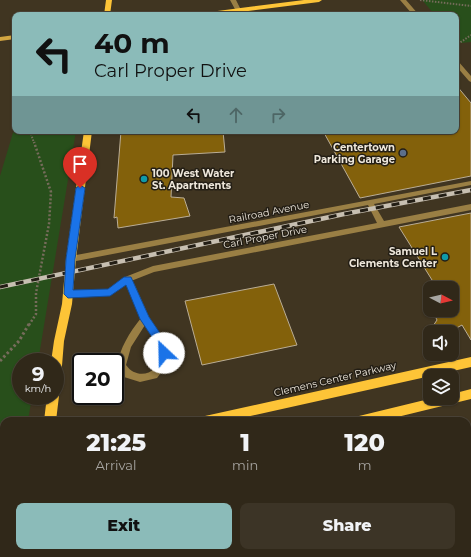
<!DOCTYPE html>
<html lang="en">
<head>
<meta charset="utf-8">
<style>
  :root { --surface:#302819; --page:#3c3426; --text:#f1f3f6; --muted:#a8a6a2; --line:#4b4438; --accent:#8bbbb9 }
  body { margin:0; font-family:Montserrat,sans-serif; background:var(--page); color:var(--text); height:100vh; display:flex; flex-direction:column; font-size:15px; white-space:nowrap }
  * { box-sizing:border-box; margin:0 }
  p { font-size:13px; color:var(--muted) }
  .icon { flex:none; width:22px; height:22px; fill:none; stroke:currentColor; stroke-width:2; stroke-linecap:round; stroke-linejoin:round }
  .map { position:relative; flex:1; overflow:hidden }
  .sheet { position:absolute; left:0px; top:417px; width:471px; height:140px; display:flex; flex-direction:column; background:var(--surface); border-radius:12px 12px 0 0; box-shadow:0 1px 3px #0004,0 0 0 1px var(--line) }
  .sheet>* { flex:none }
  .banner { position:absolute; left:12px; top:12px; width:447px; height:122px; border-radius:8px; box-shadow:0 1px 3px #0004,0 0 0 1px var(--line); background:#8bbbb9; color:#111; overflow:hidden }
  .needle { width:26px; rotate:97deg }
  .controls { position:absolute; left:423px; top:281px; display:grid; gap:8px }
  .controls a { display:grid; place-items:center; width:36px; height:36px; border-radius:8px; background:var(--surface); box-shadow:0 1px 3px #0004,0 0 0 1px var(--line); font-size:20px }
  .speed { position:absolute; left:12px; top:353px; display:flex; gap:8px; font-size:20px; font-weight:700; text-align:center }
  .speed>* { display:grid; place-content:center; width:52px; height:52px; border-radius:50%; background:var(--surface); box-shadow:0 1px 3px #0004,0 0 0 1px var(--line); line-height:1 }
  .speed small { font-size:10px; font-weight:400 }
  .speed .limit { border:2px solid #111; border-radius:6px; background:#fff; color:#111 }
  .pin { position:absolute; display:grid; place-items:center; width:34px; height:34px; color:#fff; margin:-41px -17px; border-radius:50% 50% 50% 0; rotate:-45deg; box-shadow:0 0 4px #0007 }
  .pin .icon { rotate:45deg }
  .me { position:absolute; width:44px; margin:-22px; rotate:336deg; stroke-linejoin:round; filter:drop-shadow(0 0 3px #0008) }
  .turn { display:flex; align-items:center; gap:14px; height:84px; padding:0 16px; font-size:18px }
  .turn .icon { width:52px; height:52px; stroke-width:2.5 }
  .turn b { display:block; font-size:28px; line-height:34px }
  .lanes { display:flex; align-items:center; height:38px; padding:0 16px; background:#0003; justify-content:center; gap:20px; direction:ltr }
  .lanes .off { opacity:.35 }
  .eta { display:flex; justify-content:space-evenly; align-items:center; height:68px; text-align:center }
  .eta b { font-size:24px; font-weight:800; line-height:28px }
  .button { display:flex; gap:8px; margin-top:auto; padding:8px 16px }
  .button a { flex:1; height:46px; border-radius:8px; background:var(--accent); color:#111; font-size:16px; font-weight:800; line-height:46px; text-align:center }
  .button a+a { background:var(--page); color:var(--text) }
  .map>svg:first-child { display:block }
  .green { fill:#284f1b }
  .building { fill:#83610b; stroke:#baad95 }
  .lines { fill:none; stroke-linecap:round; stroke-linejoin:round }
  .path-far2 { stroke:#766c5b; stroke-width:2; stroke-dasharray:1.5 1.5; stroke-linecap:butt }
  .path-far1 { stroke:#766c5b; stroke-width:2.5; stroke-dasharray:2 2; stroke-linecap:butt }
  .path { stroke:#766c5b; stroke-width:3; stroke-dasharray:2.5 2.5; stroke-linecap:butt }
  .service { fill:#9a7f44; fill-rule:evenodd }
  .minor { fill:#9a7f44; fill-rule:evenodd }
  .secondary { fill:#d2a641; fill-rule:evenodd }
  .primary { fill:#fdc437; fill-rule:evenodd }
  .rail-casing { stroke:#c7bfb1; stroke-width:4.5 }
  .rail { stroke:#231e15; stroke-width:3; stroke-dasharray:8; stroke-linecap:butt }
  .route { fill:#1a73e8; stroke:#114b97 }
  .service-dot { fill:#5c6f8a; stroke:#231e15; stroke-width:1.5 }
  .culture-dot { fill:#0f9aa8; stroke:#231e15; stroke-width:1.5 }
  .labels { text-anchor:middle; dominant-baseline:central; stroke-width:3; stroke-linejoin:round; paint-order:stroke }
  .poi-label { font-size:10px; font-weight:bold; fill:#eee7db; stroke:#231e15; text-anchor:end }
  .street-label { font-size:10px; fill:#eee7db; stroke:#231e15 }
</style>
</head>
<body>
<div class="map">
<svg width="471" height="557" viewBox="0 0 471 557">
  <rect width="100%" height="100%" fill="#403521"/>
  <path class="green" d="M422,0H471V42L461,43L456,38V15H435Z
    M15,126V131H76L38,362H21V396H32L28,421H4V551L3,557H0V176Z"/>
  <path class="building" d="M456,85L471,103V176L360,198L323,131H456Z
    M121,131H223L225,152L173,155L171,197L184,198L190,216L118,228L117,217L114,218Z
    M471,213V340L462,325L449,332H429L437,320L432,310H452V288H437L399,227Z
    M274,284L297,345L202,365L185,301Z"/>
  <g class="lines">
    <path class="path-far2" d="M420,0L471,6
      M458,44L471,35
      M30,131L34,143"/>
    <path class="path-far1" d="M29,325L36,314V293L49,224L51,192L34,142"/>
    <path class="path" d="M0,361L19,341L29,324"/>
    <path class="service" d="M230,0H236L241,10L240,11H236Z
      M128,276L132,279L149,317L165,342L168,353L166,366L157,378L140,382L124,377L117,366C120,348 129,333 141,318L124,279ZM145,325C150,334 159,343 160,353C161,374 137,381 126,365L131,347Z"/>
    <path class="minor" d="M400,0H406L419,15H413Z
      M456,60L458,61L471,76V82L469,81L456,66Z
      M471,181V185L374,204L384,221L471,204V210L154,272L131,281L110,295L68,297L65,296L64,294L65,292L68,291L108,289L125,277L153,266L377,223L368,205L71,262L67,259L71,256Z"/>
    <path class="secondary" d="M15,35V39L0,41V37Z"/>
    <path class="primary" d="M106,0H112L110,15H104Z
      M304,0H322L319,2L218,15H199L202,13Z
      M84,131H92L76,259L72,304L64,341L61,378L59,381L55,383V362H51L54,341L62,304L66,259Z
      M471,357V367L228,421H199L201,417L205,416Z
      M471,389V399L381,421H353L355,417L359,416L433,398H452V394Z
      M55,392L59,396L56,421H44L47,396H55Z
      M4,457V469L0,470V458Z
      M0,491H4V503H0Z
      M25,553H39L38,557H24Z"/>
    <defs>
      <path id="rail" d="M0,287L344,214L471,190"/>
    </defs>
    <use href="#rail" class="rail-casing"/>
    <use href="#rail" class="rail"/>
  </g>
  <path class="route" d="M80,185L85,188L75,259L73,290L108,289L124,277H131L149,317L166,342L169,353L168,356L164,358L161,356L156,343L140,319L126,285L110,296L68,298L64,294L66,259L76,188Z"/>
  <circle class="service-dot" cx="403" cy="153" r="4"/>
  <g class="culture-dot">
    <circle cx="144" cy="179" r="4"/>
    <circle cx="445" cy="257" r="4"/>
  </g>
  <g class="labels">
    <g class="poi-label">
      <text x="395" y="147">Centertown<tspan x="395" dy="12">Parking Garage</tspan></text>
      <text x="152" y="173" text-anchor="start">100 West Water<tspan x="152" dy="12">St. Apartments</tspan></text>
      <text x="437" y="251">Samuel L<tspan x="437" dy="12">Clements Center</tspan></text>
    </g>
    <g class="street-label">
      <text transform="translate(269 212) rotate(-11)">Railroad Avenue</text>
      <text transform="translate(265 237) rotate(-11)">Carl Proper Drive</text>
      <text transform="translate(335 379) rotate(-13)">Clemens Center Parkway</text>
    </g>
  </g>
</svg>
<div class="controls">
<a><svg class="needle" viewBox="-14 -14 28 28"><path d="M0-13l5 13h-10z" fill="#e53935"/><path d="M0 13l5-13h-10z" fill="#a8a6a2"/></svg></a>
<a><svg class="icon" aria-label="sound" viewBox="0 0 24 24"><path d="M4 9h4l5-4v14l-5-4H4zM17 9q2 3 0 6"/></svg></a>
<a><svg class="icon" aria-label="layers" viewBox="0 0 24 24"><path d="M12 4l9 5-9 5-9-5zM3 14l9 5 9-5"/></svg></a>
</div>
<div class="speed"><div>9<small>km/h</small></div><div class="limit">20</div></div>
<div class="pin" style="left:80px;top:188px;background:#d93025"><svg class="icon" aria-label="arrive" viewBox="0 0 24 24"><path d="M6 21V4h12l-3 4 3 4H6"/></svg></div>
<svg class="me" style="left:164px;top:353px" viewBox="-20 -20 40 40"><circle r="19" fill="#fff"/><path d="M0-13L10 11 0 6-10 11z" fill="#1a73e8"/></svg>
<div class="banner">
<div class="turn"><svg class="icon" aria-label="left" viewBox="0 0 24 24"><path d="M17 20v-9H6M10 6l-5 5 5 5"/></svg><div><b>40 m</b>Carl Proper Drive</div></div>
<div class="lanes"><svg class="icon" aria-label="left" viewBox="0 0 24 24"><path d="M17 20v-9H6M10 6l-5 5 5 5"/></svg><svg class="icon off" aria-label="ahead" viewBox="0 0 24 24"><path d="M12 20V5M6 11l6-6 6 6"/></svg><svg class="icon off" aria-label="right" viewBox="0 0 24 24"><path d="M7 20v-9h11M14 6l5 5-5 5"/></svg></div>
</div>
<section class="sheet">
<div class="eta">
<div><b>21:25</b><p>Arrival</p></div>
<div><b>1</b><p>min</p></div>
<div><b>120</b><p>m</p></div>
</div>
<div class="button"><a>Exit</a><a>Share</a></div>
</section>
</div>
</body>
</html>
